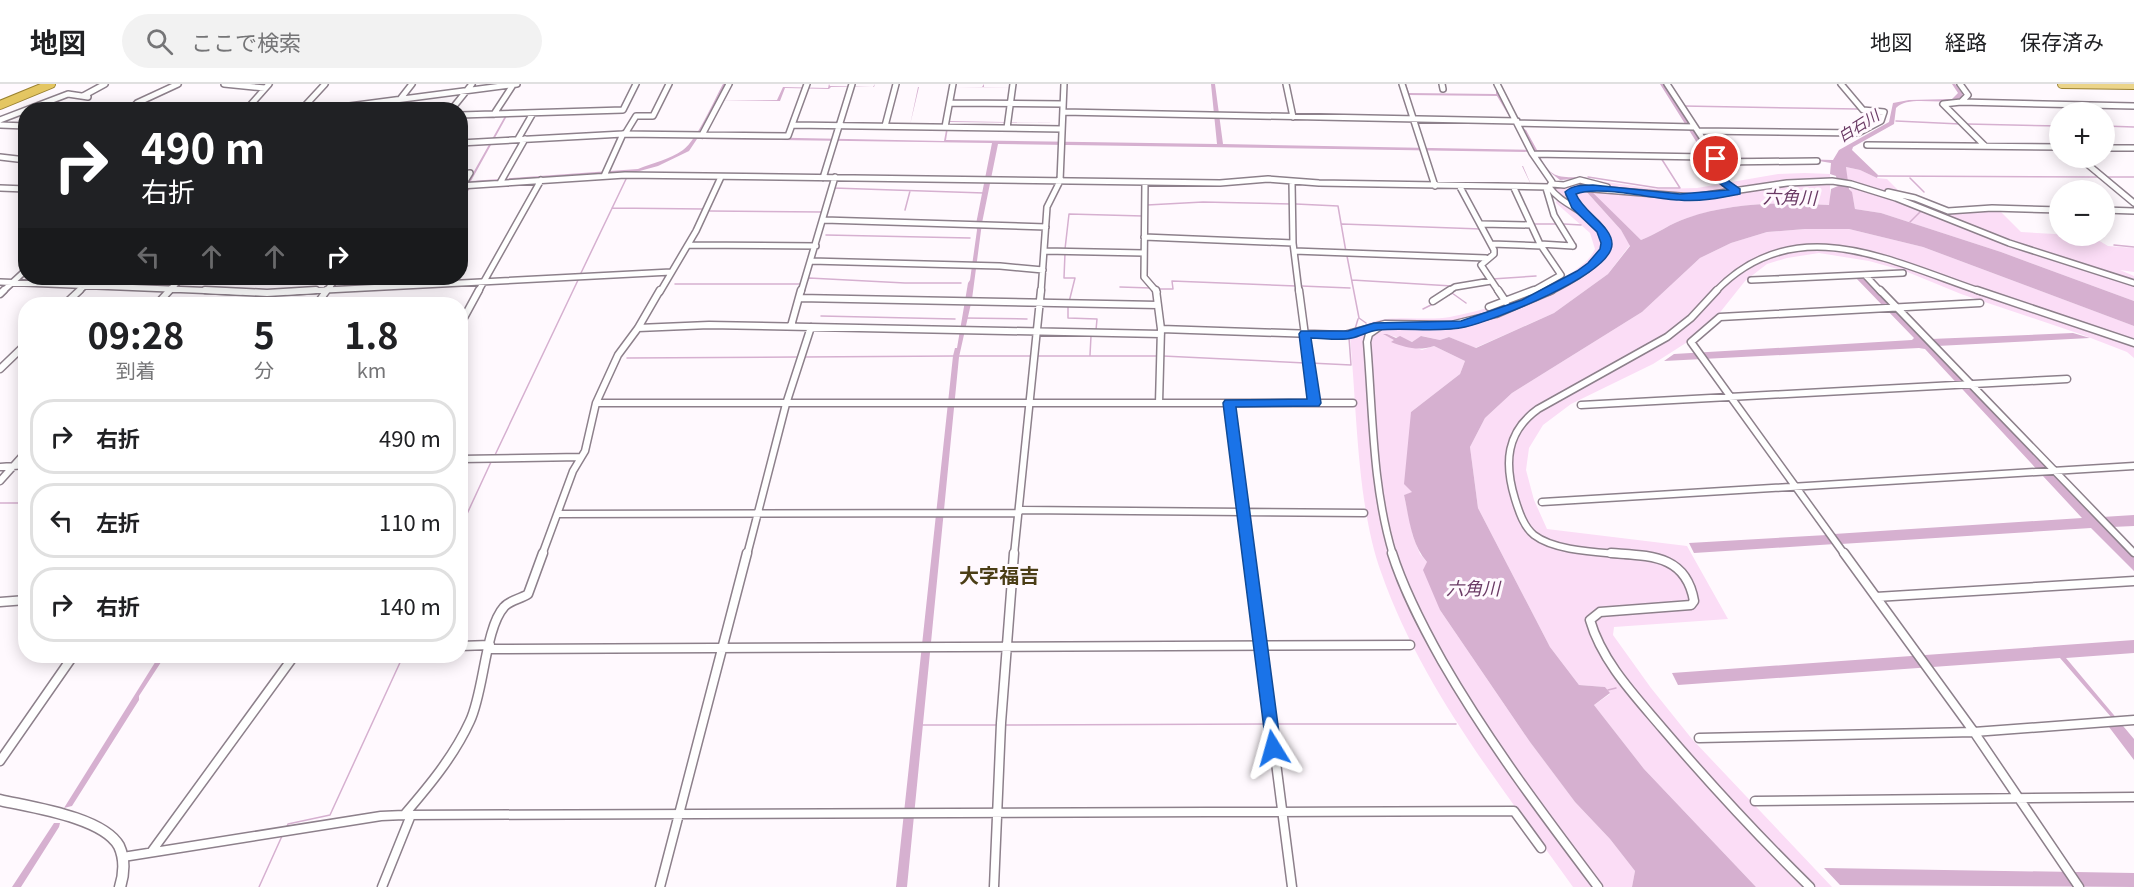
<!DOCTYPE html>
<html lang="ja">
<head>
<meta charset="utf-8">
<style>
  :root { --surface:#fff; --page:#f2f2f2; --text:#202124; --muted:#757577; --line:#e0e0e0 }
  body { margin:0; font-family:Georgia,"Noto Sans JP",serif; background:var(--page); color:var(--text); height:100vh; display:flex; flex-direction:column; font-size:22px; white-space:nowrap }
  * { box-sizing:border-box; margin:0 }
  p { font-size:20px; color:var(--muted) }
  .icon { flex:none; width:33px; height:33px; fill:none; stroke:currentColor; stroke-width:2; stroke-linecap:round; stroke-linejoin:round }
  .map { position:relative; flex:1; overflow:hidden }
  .side { position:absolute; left:18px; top:213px; width:450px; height:366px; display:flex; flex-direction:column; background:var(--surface); border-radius:24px; box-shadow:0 3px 15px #0003 }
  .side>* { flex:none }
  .guide { position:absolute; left:18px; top:18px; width:450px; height:183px; border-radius:24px; box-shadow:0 3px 15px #0003; background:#202124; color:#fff; overflow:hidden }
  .tools { position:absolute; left:2049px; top:18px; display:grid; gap:12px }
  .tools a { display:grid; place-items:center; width:66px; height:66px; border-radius:50%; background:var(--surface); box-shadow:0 3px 15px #0003; font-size:30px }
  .pin { position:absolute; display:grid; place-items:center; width:51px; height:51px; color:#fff; margin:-26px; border:3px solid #fff; border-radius:50%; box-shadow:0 2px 6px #0007 }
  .me { position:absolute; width:66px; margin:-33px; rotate:352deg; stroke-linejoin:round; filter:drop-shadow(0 0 4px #0008) }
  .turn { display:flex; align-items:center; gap:21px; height:126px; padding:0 24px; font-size:27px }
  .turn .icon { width:78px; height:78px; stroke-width:2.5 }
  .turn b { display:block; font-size:42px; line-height:51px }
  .lanes { display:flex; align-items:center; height:57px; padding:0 24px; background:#0003; justify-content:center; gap:30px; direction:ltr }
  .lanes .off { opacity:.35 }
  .eta { display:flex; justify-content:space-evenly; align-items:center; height:102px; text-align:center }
  .eta b { font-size:36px; font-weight:700; line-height:42px }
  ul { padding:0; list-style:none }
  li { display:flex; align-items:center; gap:18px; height:75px; margin:0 12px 9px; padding:0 12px; border:3px solid var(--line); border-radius:24px }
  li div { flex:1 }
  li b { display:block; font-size:22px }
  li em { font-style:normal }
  header { display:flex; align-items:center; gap:36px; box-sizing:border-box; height:84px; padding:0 30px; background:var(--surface); border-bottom:2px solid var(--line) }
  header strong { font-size:28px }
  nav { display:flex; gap:33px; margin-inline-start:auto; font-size:21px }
  .search { width:420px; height:54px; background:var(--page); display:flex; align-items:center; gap:15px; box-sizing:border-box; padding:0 21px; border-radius:33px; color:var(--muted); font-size:22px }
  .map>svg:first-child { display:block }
  .green { fill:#fbddf6 }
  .water { fill:#d6b0d0; fill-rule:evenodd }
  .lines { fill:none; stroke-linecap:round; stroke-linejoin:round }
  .stream { stroke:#d6b0d0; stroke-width:1.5 }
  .minor-far2-casing { stroke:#8d808b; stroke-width:8 }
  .minor-far1-casing { stroke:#8d808b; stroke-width:9 }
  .minor-casing { stroke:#8d808b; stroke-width:11 }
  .tertiary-casing { stroke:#8d808b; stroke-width:13 }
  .primary-casing { stroke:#9a8131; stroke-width:10 }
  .trunk-casing { stroke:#9a8131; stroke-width:10 }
  .minor-far2 { stroke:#fff; stroke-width:5 }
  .minor-far1 { stroke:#fff; stroke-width:6 }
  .minor { stroke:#fff; stroke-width:8 }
  .tertiary { stroke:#fff; stroke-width:10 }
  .primary { stroke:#ebd489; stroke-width:8 }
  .trunk { stroke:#e4c662; stroke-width:8 }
  .route { fill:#1a73e8; stroke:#114b97; stroke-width:1.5 }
  .labels { text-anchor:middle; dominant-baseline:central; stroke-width:6; stroke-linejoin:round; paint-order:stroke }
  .far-water-label { font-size:15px; font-style:italic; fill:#6a3a64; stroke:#fff9fe }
  .water-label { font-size:18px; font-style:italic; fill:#6a3a64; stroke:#fff9fe }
  .quarter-label { font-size:20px; font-weight:bold; fill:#4b3e16; stroke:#fff9fe }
</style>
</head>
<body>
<header>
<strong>地図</strong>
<div class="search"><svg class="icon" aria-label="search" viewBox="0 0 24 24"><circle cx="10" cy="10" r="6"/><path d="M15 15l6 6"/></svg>ここで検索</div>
<nav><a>地図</a><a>経路</a><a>保存済み</a></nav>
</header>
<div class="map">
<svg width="2134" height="803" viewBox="0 0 2134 803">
  <rect width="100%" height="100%" fill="#fff9fe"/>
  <path class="green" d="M1846,83L1860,86L1877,94L1887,95L1900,108L1948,126L1994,121L2021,148L2091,152L2108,162L2134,164V188L2120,186L2134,192V217L2001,168L1881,129L1855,125C1853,109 1846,99 1846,83Z
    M1805,89L1830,90V121C1781,118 1734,118 1687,134C1671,139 1657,150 1641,156L1586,103L1583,104L1621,146L1630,161L1608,190L1554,229L1475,264L1449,253L1440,256L1422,252L1412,258C1404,253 1395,254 1387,250L1384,251L1422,266L1434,262L1465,277L1460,290L1411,328L1412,409L1404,411L1413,452L1420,470L1427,478L1440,526L1530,658L1575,718L1610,755L1635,787L1632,803H1573C1502,703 1422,605 1381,488C1357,422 1357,325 1350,253C1373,224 1418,239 1450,233C1485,227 1580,199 1595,165L1590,149L1556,119L1558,112L1553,107L1556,103L1578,98L1580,100L1599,97L1656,105L1697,104L1778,90Z
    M1805,145H1849L1923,163L2134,242V274L2127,268L2083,251L1961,210L1905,187L1869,177L1819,169L1787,174L1767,180L1745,197L1710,241L1689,257L1653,280L1571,320L1543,341L1529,364L1526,386L1534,416L1547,445L1687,462L1728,535L1614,543L1613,551L1651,604L1692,655L1832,803H1756L1644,685L1594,621L1610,610L1605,603L1579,601L1550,563L1478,424L1470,363L1485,334L1512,309L1642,228L1700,174L1731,159L1767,148Z"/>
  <path class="water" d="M723,0H727L719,16H777L783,3L828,4L829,0L830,2L873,3L875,0L874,3H982L984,0V3L1059,4L955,3L949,37L1058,39L949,38L946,56L1217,60L1211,0H1215L1223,60L1533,66L1523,46L1516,44L1497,12L1407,11L1403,0H1406L1409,9L1496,10V7L1498,6L1518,43L1526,46L1537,66L1704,70L1660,0H1665L1717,73L1833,76L1839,66L1889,38L1893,19L1909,16L1952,15L1958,9L1952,0H1955L1963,10L1961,14C1943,23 1909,10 1896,24L1894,40L1853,63L1852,66L1878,91L1877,94L1860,86L1846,83L1849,105L1852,108L1855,125L1881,129L2001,168L2134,217V242L1923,163L1849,145H1805L1767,148L1731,159L1700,174L1642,228L1512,309L1485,334L1470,363L1478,424L1550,563L1579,601L1605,603L1610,609L1594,621L1644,685L1756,803H1632L1635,787L1610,755L1575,718L1530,658L1440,526L1423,486L1427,478C1411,460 1409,433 1404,411L1412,408L1404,400L1411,328L1460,290L1465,277L1434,262C1418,267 1407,264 1391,258L1394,256L1383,250H1387L1396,254L1400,252L1412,258L1421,252L1440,256L1449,253L1476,264L1554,229L1608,190L1630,162L1621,146L1575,95L1560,96L1542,82H1523L1532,103L1522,82H1541L1534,68L998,60L982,139L972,215L959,273L907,803H896L953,272L955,264H957L968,199L970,196L977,146L976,140L992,59L701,55H697L689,67L658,82L636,88L470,104L461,119V111L467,103L460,98H468L505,32L466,33L626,27L507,32L471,97L638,85C653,79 670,75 683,66C697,56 714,16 723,0ZM831,3H918L910,41L919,3H954L944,57L697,52L718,16L780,17L785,4L829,5ZM1538,69L1719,76L1819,77L1831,79L1830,90L1836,92L1838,102L1831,105L1829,121C1781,118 1733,118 1687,134C1671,139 1657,150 1641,156L1579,95L1588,93C1560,93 1551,97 1538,69Z
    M1865,192L1895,225L1931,255L2073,249L2090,254L1937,262C1987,324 2043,380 2102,433L2134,431V442L2112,443L2102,440L2134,473V487L2091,444L1841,460L1838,456L1835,460L1694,469L1689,459L1827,451L1836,454L1834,450L2082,434L1925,265L1919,264L1664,277L1674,270L1912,256L1914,254L1855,193Z
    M2134,556V569L2066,574L2134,655V676L2109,643L2118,641L2060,574L1678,601L1672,589Z
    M159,572H165L139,612V616L72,722L64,724Z
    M54,739H60L59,743L21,803H12Z
    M1824,784L2134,789V803L1840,801Z"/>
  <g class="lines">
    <path class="stream" d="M1683,22L1858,25
      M1896,37L1960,40
      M1967,40L2060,42
      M2104,42L2134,43
      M1877,92L2100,93
      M1588,93L1658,104H1680L1661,74
      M2108,93H2134
      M1910,94L1924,108
      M833,104L984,109
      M1296,120L1338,122L1346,168
      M1147,121L1203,118L1291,120
      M612,124L703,125
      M905,126L910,107
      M710,127L822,128
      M1910,138L1921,127
      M1342,140L1481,145
      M1534,140H1556
      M1564,140L1581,141
      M826,151L970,154
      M2114,161L2134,163
      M1065,165L1069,130L1143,132
      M1065,169L1064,194H1075L1069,218
      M1347,172L1359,234L1366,239
      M1480,185L1486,193
      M581,189L627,93
      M1492,195L1536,192
      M1352,196L1452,202
      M675,200H800
      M805,200L809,194L905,199H961
      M1301,202L1350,204
      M1120,203L1151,204
      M1159,205H1173L1172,197L1296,202
      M6,209L13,202
      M1452,209L1466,219
      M1445,213L1452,209L1450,208
      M1068,223V234L1097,235L1096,246
      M1423,225L1433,220
      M821,232L955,235
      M965,234L1027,235
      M1355,245L1358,235
      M1090,271L1091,252
      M959,272H1032
      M1037,272H1158
      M1163,272L1305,279
      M803,273L954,272
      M627,274L798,273
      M1310,279L1351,281L1349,254
      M495,371L579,194
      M0,419H26
      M460,445L491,378
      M1608,606L1616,604
      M1274,640H1456
      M923,641H996
      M1004,641L1266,640
      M286,745L288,740L330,731L403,572
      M259,803L282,752"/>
    <defs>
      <path id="minor-far2" d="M224,0L265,4
        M807,0L792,41L1062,45
        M1286,0L1293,33
        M1402,0L1435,102
        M1442,0L1443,5
        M1667,0L1718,78L1724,99L1737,107
        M1960,0L1968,11L1961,18
        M83,12L105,0
        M401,14L412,0
        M950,19L1063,20
        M130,26L137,19L178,0
        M246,26L269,0
        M301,26L325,0
        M319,26L517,0
        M451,26L472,0
        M1063,28L1517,37
        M494,30L513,1
        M460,31L623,26L636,0
        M0,36L68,10L88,13
        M1518,39L1695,43
        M0,41L26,42
        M885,42L896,0
        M945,43L953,0
        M1007,44L1013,0
        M1698,47L1858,49L1881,37L1884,28L1863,26L1841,0
        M625,50L636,32H653L669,0
        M702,51L729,0
        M518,55L533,29
        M460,59L623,50L788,52L792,41
        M1867,61L2060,63
        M1985,62L1943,20L1961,18L2134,22
        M2104,64H2134
        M1533,70L1705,73L1709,77L1718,78L1817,77
        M0,73L26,76
        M2080,74L2134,119
        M460,90L470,89L462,102
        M604,92L623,50
        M823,94L852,0
        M1145,98L1144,193L1157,208
        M1292,98L1293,159L1299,208
        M500,99L525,55
        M1552,100L1564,101L1580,96L1607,103
        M460,102L625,91L1220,99L1268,95L1319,99L1549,103L1552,98L1532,69L1497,0
        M1460,103L1494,166V170L1481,181L1499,208
        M0,104L26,105
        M1514,104L1540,160L1561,191L1531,208
        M1546,104L1554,131L1573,162
        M1888,108L1915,114L1948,127L1992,124L2060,126
        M2104,126L2134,127
        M1580,127L1569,110L1581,104L1693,113L1787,99L1832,97L1851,100L1896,114L2009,159L2134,199
        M824,136L1046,143
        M1482,140L1531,141
        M1144,153L1293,159
        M1492,160L1542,162
        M1540,160L1573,162
        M688,161L816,162
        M1045,167L1144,169
        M1294,167L1486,174
        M811,177L1000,182L1043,186
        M1865,191L1881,208
        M1751,196L1903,189
        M0,198L241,208
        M2,208L26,186
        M78,208L93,194
        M168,208L181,194
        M287,208L671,188
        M326,208L336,194
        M478,208L541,96
        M660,208L696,147L721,93
        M801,208L835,93
        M1041,208L1047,123L1060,97L1064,0
        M1447,208L1455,203L1491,197
        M1549,208C1575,194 1634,166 1590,134C1576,123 1560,118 1549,103
        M1715,208C1795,124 1892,178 1982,208"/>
      <path id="minor-far1" d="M205,206L267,209L316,206
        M1156,206L1161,245L1159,319
        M1299,206L1314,319
        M1498,206L1506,218
        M1880,206L2134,469
        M1977,206L2134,259
        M0,210L4,206
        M799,214L1158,221
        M1433,217L1450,206
        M65,220L80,206
        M157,220L170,206
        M317,220L327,206
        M1489,223L1534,206
        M460,241L479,206
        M791,242L801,206
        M1379,243L1369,250L1367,258C1373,329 1372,402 1393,471
        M638,244L709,241L1161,250
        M1161,245L1344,251L1385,240L1451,241L1496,230L1552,206
        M0,285L26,260
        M596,319H1353
        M1229,319L1249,471
        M1581,321L2067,295
        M460,375L581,373
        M0,383L26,381
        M0,397L26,368
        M1542,418L2134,382
        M558,430L1017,429L1022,426L1364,429
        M542,471L573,387L585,367L596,319L618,271L638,244L660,206
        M747,471L786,320L811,243
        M1014,471L1041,206
        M1629,471C1602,468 1556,468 1534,451C1524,443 1519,428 1515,415C1504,379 1506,348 1538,325L1667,253L1691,234L1717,206
        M1845,471L1691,258L1720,233L1980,219"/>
      <path id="minor" d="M1249,469L1292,803
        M1392,469C1404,507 1423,543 1442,577C1488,657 1543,730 1598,803
        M1611,469C1649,472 1686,470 1694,517L1691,521L1600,528L1590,536C1602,578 1636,613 1663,645C1710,700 1759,753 1810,803
        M1844,469L1974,648L2079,803
        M1876,513L2134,497
        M0,518L26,516
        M460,562L490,561
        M490,565L1410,561
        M1699,654L1974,648L2134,636
        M0,677L73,572
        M1755,717L2134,713
        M404,731C429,702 454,672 470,637C484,608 485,544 504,523C510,516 521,515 528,510L543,469
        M152,767L294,572
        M123,773L381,732L404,731L1514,727L1541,764
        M382,803L411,731
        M660,803L747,469
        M994,803L1001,639L1014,469"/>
      <path id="tertiary" d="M0,716C30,723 103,733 119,762C125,775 124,790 120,803"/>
      <path id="primary" d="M2062,0L2134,1"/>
      <path id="trunk" d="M0,21L51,0"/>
    </defs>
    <use href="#minor-far2" class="minor-far2-casing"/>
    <use href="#minor-far1" class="minor-far1-casing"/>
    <use href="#minor" class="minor-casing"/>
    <use href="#tertiary" class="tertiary-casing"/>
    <use href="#primary" class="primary-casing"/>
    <use href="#trunk" class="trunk-casing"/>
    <use href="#minor-far2" class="minor-far2"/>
    <use href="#minor-far1" class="minor-far1"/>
    <use href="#minor" class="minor"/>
    <use href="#tertiary" class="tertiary"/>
    <use href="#primary" class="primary"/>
    <use href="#trunk" class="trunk"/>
  </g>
  <path class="route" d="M1716,72L1721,75L1729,97L1740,105V110C1720,114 1699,118 1679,116C1653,115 1598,101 1576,110C1583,128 1612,142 1612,160C1612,191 1492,237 1465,243C1438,249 1406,243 1378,246C1369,247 1361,252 1352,254C1340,257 1324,254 1311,254L1321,319L1319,322L1236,323L1281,664L1279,669L1273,671L1267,669L1223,319L1225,316L1307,315L1299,250L1301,247H1348L1374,239L1461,237L1522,216L1577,187L1588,179L1600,165L1601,159L1597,148L1572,124L1565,108C1572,101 1583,101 1593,101L1680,110L1728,106L1719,99L1711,75Z"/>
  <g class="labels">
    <g class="far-water-label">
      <text transform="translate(1858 41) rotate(-32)">白石川</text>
    </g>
    <g class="water-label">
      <text transform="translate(1790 112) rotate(1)">六角川</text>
      <text x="1473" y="503">六角川</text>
    </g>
    <g class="quarter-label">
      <text x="999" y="490">大字福吉</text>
    </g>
  </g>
</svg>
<div class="tools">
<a>+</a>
<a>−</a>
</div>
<div class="pin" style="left:1716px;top:75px;background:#d93025"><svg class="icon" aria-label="arrive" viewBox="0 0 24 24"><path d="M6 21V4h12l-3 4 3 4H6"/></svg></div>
<svg class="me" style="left:1273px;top:664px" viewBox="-20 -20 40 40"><path d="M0-17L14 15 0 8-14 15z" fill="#1a73e8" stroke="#fff" stroke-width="4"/></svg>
<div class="guide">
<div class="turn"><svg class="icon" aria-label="right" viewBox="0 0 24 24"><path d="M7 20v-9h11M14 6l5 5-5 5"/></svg><div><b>490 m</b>右折</div></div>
<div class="lanes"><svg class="icon off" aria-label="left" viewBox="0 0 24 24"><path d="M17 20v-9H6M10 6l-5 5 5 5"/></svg><svg class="icon off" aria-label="ahead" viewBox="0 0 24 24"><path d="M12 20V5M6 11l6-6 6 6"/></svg><svg class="icon off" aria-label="ahead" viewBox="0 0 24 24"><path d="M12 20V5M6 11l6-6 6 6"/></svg><svg class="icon" aria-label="right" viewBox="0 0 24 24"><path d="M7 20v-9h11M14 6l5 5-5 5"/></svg></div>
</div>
<section class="side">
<div class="eta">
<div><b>09:28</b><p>到着</p></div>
<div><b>5</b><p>分</p></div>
<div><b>1.8</b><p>km</p></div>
</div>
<ul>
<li><svg class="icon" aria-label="right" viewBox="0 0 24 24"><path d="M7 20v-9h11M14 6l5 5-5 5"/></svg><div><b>右折</b></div><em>490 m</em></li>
<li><svg class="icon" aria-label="left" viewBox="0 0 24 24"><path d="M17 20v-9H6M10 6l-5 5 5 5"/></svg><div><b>左折</b></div><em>110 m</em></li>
<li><svg class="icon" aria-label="right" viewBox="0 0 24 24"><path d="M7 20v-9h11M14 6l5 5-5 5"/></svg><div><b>右折</b></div><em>140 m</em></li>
</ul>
</section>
</div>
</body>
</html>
